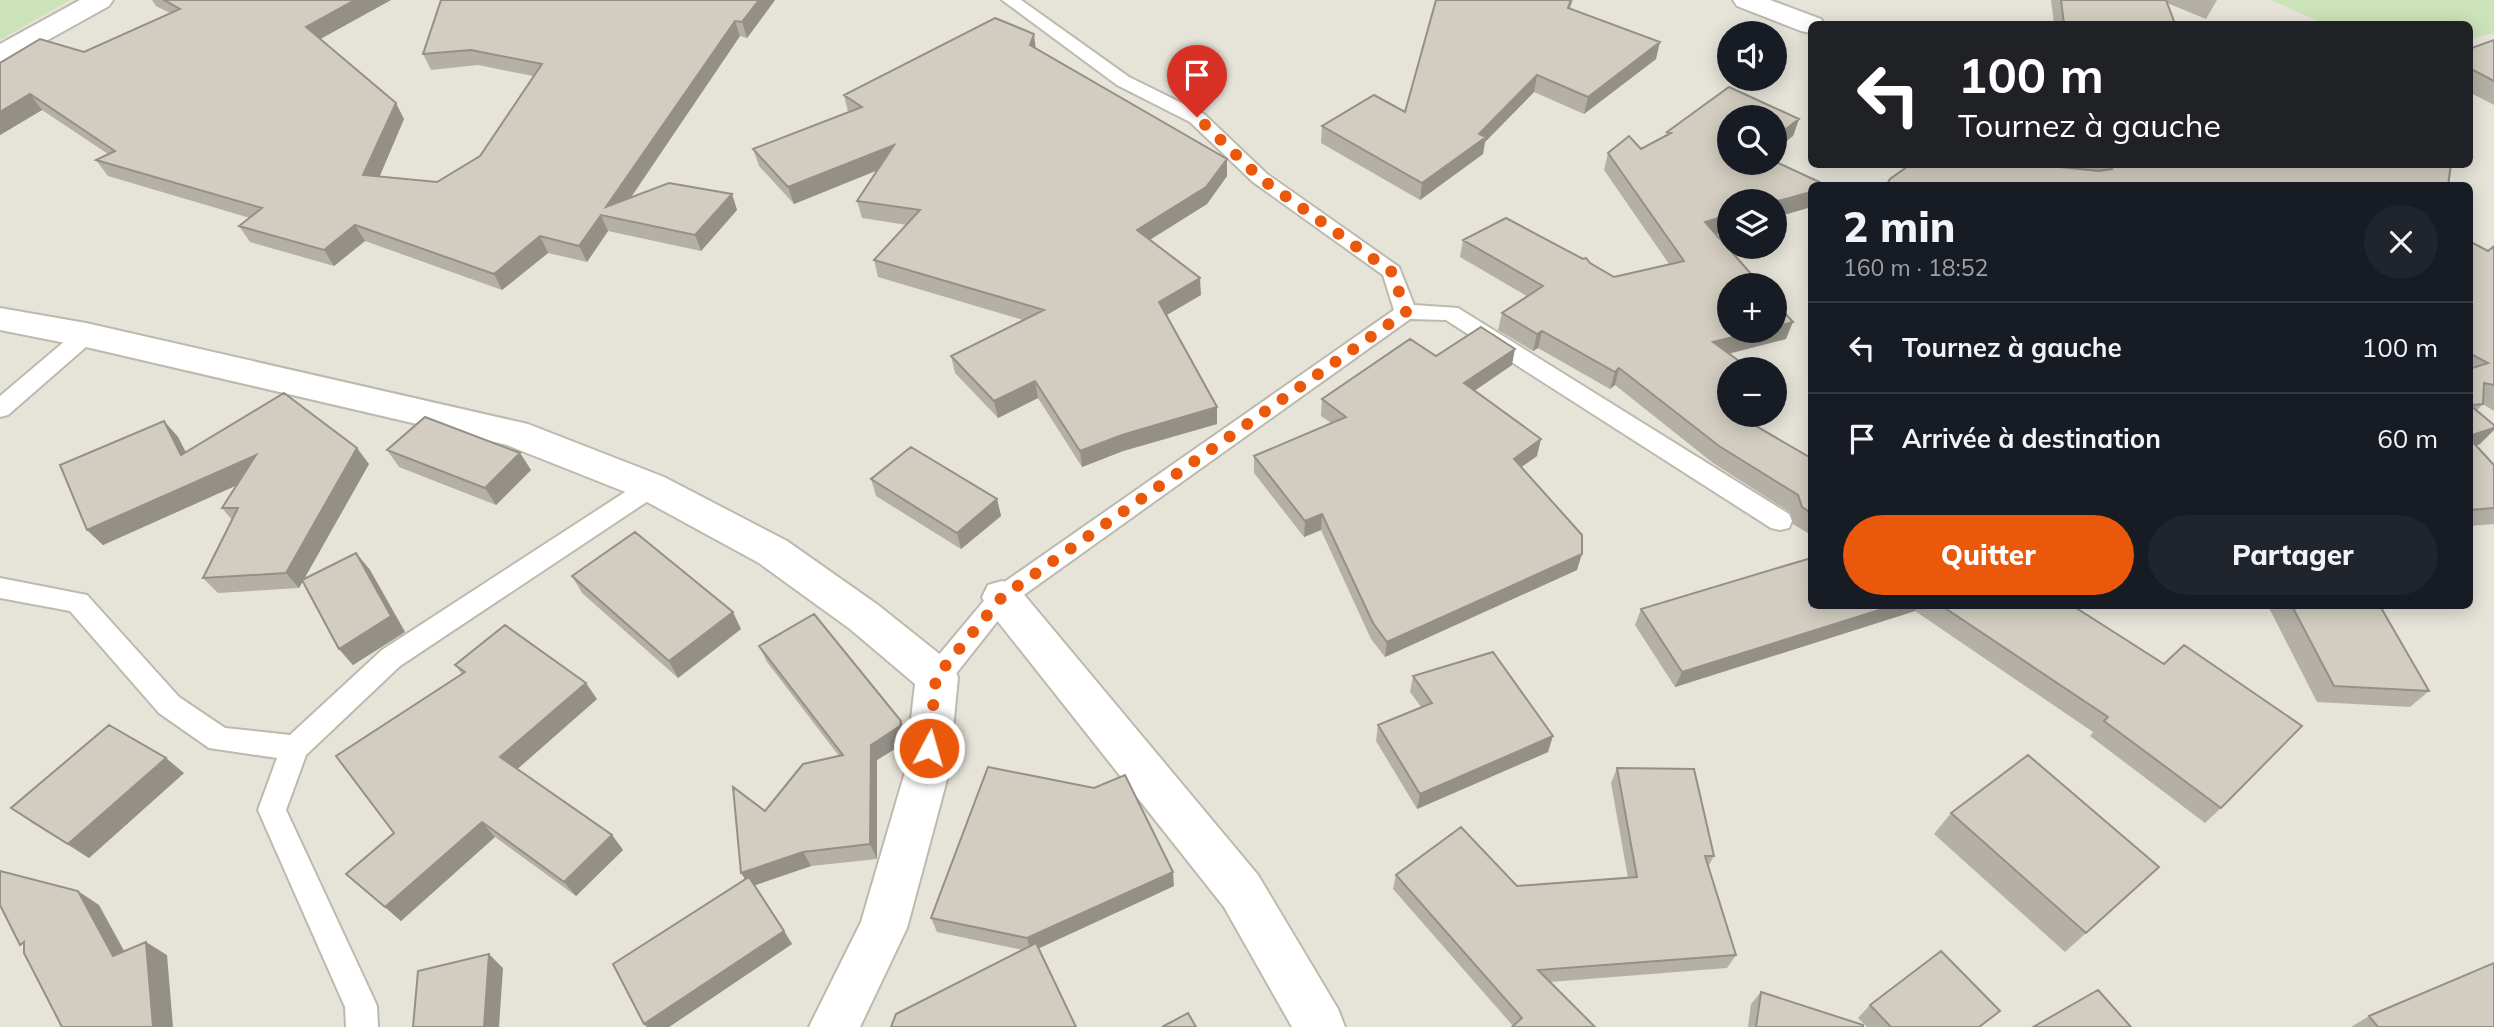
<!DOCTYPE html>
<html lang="fr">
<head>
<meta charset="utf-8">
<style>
  :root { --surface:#171b24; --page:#20242c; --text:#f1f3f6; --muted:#9ea1a6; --line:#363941; --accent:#ea580c }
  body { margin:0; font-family:Mulish,sans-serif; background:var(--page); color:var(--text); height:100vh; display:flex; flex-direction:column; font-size:26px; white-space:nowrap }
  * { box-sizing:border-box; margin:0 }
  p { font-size:23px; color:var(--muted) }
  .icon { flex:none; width:38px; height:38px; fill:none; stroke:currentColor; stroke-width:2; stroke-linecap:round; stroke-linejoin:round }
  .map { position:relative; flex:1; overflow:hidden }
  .details { position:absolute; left:1808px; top:182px; width:665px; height:427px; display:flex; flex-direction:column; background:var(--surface); border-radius:10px; box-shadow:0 4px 18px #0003 }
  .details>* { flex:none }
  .hud { position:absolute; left:1808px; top:21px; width:665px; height:147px; border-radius:10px; box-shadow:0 4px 18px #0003; background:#202124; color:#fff; overflow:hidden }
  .tools { position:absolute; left:1717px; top:21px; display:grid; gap:14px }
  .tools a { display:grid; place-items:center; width:70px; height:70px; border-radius:50%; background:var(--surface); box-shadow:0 4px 18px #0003; font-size:35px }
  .pin { position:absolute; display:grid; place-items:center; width:60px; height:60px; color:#fff; margin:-72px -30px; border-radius:50% 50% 50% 0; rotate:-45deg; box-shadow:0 0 7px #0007 }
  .pin .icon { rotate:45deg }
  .me { position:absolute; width:77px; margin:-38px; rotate:6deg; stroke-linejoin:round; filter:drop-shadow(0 0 5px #0008) }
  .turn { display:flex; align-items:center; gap:24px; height:147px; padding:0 35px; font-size:32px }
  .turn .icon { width:91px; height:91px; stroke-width:2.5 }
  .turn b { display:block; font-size:49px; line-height:60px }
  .round { display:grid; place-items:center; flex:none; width:74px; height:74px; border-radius:37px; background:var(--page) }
  .head { display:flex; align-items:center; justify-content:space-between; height:119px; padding:0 35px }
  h1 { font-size:42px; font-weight:800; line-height:52px }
  .cta { display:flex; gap:14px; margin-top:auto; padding:14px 35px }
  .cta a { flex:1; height:80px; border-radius:42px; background:var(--accent); color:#fff; font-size:28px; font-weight:800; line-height:80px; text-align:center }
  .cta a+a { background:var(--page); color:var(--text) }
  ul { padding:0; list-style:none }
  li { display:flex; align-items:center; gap:21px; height:91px; padding:0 35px; border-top:2px solid var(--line) }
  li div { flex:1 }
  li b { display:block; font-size:26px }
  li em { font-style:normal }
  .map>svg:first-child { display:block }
  .residential { fill:#e6e3d9; fill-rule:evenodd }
  .green { fill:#cce2b8 }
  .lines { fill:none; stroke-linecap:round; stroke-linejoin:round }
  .lane-casing { stroke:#bdb9ad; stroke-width:4 }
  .street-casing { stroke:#bdb9ad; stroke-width:4 }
  .lane { fill:#fff; fill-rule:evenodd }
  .street { fill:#fff; fill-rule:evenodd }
  .wall { fill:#b5b0a6 }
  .shaded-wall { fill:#949087 }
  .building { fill:#d3cdc1; stroke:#949087; stroke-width:2 }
  .route { stroke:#ea580c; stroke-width:12; stroke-dasharray:0 21.6 }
</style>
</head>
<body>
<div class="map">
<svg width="2494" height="1027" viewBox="0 0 2494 1027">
  <rect width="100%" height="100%" fill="#f3f1ea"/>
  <path class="residential" d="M0,0H2494V1027H0ZM1811,24H2469V164H1811ZM1729,33H1774V79H1729ZM1729,117H1774V163H1729ZM1811,186H2469V606H1811ZM1729,201H1774V247H1729ZM1729,285H1774V331H1729ZM1729,369H1774V415H1729Z"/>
  <path class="green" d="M0,0H70L0,40Z
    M2271,0H2494V33L2469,39V24H2325Z"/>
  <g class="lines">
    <defs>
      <path id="lane" d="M1002,0H1021L1129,77L1204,114L1267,174L1399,267L1414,305L1458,308L1789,514L1792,521L1789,528L1780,530L1771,528L1446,320L1410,319L1011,604L947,685L937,688L927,685L924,677L927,669L993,590L1394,310L1383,275L1253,182L1190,122L1117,85Z
        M86,328L94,330L97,335L94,340L8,415L0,417V396L78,330Z
        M651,478L660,481L663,487L660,493L400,666L306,755L286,810L372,995L377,1006L378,1027H346L345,1007L258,810L277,758L209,748L159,713L70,611L0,598V578L87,595L179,697L225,728L290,735L382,650L642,481Z"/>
      <path id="street" d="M80,0H113L109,6L10,61L0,63V44Z
        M1733,0H1770L1821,19L1824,24H1811V33L1801,31L1737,6Z
        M0,308L86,323L528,424L664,477L787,541L878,605L952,664L958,677L949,772L907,928L860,1027H809L861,922L905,772L915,684L850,629L759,563L638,497L507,445L86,347L0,330Z
        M1002,581L1016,585L1258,875L1338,1009L1345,1027H1292L1224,907L988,609L982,597L988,585Z"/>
    </defs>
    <use href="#lane" class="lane-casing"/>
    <use href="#street" class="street-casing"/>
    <use href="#lane" class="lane"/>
    <use href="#street" class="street"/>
  </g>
  <path class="wall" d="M152,0H391L320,39L404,119L379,177L437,182L480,156L533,76L478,65L431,70L423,54L441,0H775L747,38L740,36L630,198L732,194L737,210L701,251L608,231L587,262L548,253L502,290L365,241L334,266L250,242L239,226L250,218L108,176L96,160L108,154L42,110L0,135V63L84,52L170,13L156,6Z
    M1573,0L1570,9L1656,59L1584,114L1534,92L1485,142L1483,154L1420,200L1321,143L1322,126L1405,112Z
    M2051,0H2217L2206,19L2167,3L2175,24H2054Z
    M2494,40V105L2469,92V49Z
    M1036,49L1227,159V176L1207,204L1150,240L1201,295L1166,315L1217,407V424L1123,451L1082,467L1038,398L998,418L955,373L951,356L1023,320L878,277L874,260L907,225L862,218L857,201L877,170L794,204L759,166L753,149L848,112L844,95Z
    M1799,119L1793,136L1729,163L1811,186V207L1716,234L1786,339L1729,354V415H1738L1811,458V535L1793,524L1790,512L1713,463L1615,385L1610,389L1538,348L1533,351L1498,330L1502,313L1527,296L1460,257L1463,240L1590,263L1614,277L1669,264L1604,170L1608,153L1641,149L1666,136L1667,132Z
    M2067,164H2451L1886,186L2060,167L2083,169L2078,166Z
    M2469,241L2488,251L2494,246V411L2483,404L2477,410L2480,444L2476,446L2494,465V524L2469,526Z
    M1436,356L1512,365L1474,391L1537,456L1521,467L1577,570L1385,657L1371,639L1321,530L1304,537L1254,473V456L1331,423L1321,416L1322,399Z
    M164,421L178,437L186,452L369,464L304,579L356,553L370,570L405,632L353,665L339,649L303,581L299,588L218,593L203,578L232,520L222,508L236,485L103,545L87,530Z
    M387,450L520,453L531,470L496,505L399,467Z
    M871,479L997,499L1001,516L961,549L876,496Z
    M572,576L741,629L678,678L582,593Z
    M1811,606H2073L2221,808L2205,823L2090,736L2093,732L1915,611L1675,687L1635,625L1641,609Z
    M2268,606H2380L2429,691L2410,707L2317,702Z
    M759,646L901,721L906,736V742L877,760V859L811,866L755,885L792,944L669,1027H647L644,1024L745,879L765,811L839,756L767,662Z
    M455,665L597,699L517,769L612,835L623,850L576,896L495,837L401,921L346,874L394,833L462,674Z
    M1413,676L1548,752L1417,809L1376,741L1378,725L1421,707L1410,692Z
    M1617,768L1714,856L1708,867L1736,955L1727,968L1550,982L1595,1027L1513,1026L1393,889L1396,875L1517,886L1628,878L1611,783Z
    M184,773L89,858L32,823L11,808Z
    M1951,813L2086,933L2065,952L1934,834Z
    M1174,886L1039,948L1023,950L937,932L931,918Z
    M1761,992L1863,1027H1748L1751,1004Z
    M1870,1005L2000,1011L1981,1027H1867L1858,1018Z
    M2369,1016L2494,1027H2351Z"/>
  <path class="shaded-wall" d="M355,0H391L315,42L306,27Z
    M759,0H775L747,38L742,22Z
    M735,21L740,36L617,218L606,207Z
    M1034,34L1036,51L1030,45Z
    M1660,42L1656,59L1584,114L1588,97Z
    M1537,75L1534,92L1485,142L1483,154L1420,200L1422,183L1479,134Z
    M30,94L42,110L0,135V112Z
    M396,103L404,119L373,192L363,175Z
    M1799,119L1793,136L1774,151V138Z
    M894,145L898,162L794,204L788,187Z
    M1227,159V176L1207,204L1138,247L1137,230Z
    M1811,192V207L1774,218V202Z
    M732,194L737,210L701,251L695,235Z
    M601,215L608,231L587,262L579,246Z
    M1729,215V231L1699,239L1705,222Z
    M355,225L365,241L334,266L324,250Z
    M540,236L548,253L502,290L494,274Z
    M1200,278L1201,295L1160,319L1159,302Z
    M1793,322L1786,339L1706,359L1713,342L1758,331H1774V327Z
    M1542,331L1538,348L1533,351L1537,334Z
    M1515,349L1512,365L1461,400L1464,383Z
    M1619,368L1615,385L1610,389L1615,372Z
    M1035,381L1038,398L998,418L994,401Z
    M1217,407V424L1123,451L1082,467L1080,451L1122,435Z
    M164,421L178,437L195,471L181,455Z
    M2494,428V430L2480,444L2469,448V436Z
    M1541,439L1537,456L1510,475L1514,459Z
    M357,448L369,464L299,588L286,573Z
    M520,453L531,470L496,505L485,488Z
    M256,455L269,471L103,545L87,530Z
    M997,499L1001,516L961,549L957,533Z
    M1322,514L1321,530L1304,537L1305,521Z
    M356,553L370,570L405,632L353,665L339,649Z
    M1582,554L1577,570L1385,657L1387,642Z
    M1892,606H1919L1915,611L1675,687L1682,672Z
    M733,612L741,629L678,678L669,661Z
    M586,683L597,699L513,773L500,757Z
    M901,721L906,736V742L877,760V859L870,844L871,745Z
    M1553,736L1548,752L1417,809L1420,794Z
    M166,758L184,773L89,858L68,844Z
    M482,822L495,837L401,921L385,907Z
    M612,835L623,850L576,896L564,882Z
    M803,852L811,866L750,887L741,873Z
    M1173,872L1174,886L1031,952L1027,938Z
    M78,891L99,905L134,969L113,956Z
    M784,931L792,944L669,1027H647L644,1024Z
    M146,942L167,955L173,1027H153Z
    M489,954L503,968L499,1027H484Z"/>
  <path class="building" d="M164,0H355L306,27L396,103L363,175L437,182L480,156L542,64L471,50L423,54L441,0H759L742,22L735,21L606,207L669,183L732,194L695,235L601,215L579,246L540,236L494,274L355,225L324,250L239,226L262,208L96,160L115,151L30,94L0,112V63L40,39L84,52L180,9Z
    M1436,0H1571L1568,8L1660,42L1588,97L1537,75L1479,134L1486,137L1422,183L1322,126L1374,95L1405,112Z
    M2061,0H2166L2175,24H2064Z
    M995,18L1034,34L1030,45L1227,159L1206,187L1137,230L1200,278L1159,302L1217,407L1122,435L1080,451L1035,381L994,401L951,356L1044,310L874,260L920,210L857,201L894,145L788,187L753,149L862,107L844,95Z
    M2494,40V81L2469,68V49Z
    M1729,87L1799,119L1774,138V117H1729V163H1774V161L1828,186H1811V192L1774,202V201H1729V215L1705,222L1761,285H1729V331H1758L1713,342L1750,369H1729V407L1726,409L1729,410V415H1737L1811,458V513L1802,507L1798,495L1719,446L1619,368L1615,372L1542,331L1537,334L1502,313L1543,286L1463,240L1506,218L1583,259L1586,258L1590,263L1614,277L1684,261L1608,153L1629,136L1641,149L1671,133L1667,132Z
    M1911,164H2056L2060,167L2099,171L2112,169L2108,164H2451L2448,186H1886L1890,179Z
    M2469,241L2488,251L2494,246V385L2484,383L2483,404L2470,405L2494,425V428L2469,436V369L2488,363L2469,353Z
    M1774,301L1793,322L1774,327Z
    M1481,327L1515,349L1464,383L1541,439L1514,459L1582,535V554L1387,642L1373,623L1322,514L1305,521L1254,456L1346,417L1322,399L1410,339L1436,356Z
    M284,393L357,448L286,573L203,578L238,508H222L256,455L87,530L60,465L164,421L181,455Z
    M425,417L520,453L485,488L387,450Z
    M2469,438L2494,465V508L2469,510Z
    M911,447L997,499L957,533L871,479Z
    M635,532L733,612L669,661L572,576Z
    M356,553L391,616L339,649L302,580Z
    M1811,558V606H1892L1682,672L1641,609Z
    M1942,606H2073L2164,664L2184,645L2302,726L2221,808L2104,721L2108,717Z
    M2292,606H2380L2429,691L2334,686Z
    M814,614L901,721L900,726L871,745L870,844L803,852L741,873L733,787L765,811L803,764L843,755L759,646Z
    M505,625L586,683L500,757L612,835L564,882L482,822L385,907L346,874L394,833L336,756L465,672L455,665Z
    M1493,652L1553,736L1420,794L1378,725L1432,703L1413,676Z
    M109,725L166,758L68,844L11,808Z
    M2028,755L2159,867L2086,933L1951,813Z
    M988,767L1094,788L1125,775L1173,872L1027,938L931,918Z
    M1617,768L1694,769L1714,856H1705L1736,955L1538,970L1595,1027H1512L1522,1018L1396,875L1461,827L1517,886L1637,877Z
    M0,871L78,891L113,956L146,942L153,1027H62L24,953V942L20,945L0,905Z
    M749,877L784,931L644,1024L613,964Z
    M1036,943L1076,1027H891L896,1014Z
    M1941,951L2000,1011L1979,1027H1891L1870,1005Z
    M489,954L484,1027H413L418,971Z
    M2494,963V1027H2378L2369,1016Z
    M2098,990L2131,1027H2033Z
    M1761,992L1863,1025V1027H1756Z
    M1188,1013L1196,1027H1162Z"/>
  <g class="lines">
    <path class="route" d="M929,748L936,677L1002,597L1406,312L1392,272L1260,178L1197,117"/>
  </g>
</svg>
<div class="tools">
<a><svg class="icon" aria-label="sound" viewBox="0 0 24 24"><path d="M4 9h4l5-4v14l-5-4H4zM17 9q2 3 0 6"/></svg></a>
<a><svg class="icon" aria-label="search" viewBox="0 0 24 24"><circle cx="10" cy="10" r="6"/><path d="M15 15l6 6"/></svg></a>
<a><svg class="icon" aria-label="layers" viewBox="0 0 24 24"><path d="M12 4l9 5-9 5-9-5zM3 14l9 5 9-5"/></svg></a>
<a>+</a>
<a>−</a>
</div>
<div class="pin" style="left:1197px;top:117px;background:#d93025"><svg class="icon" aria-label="arrive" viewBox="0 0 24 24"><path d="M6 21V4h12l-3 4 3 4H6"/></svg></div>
<svg class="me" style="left:929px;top:748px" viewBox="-20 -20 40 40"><circle r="17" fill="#ea580c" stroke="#fff" stroke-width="3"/><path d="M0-11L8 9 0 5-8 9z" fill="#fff"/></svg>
<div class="hud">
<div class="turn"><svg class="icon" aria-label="left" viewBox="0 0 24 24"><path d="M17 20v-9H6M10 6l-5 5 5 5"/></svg><div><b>100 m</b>Tournez à gauche</div></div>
</div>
<section class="details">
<div class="head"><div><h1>2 min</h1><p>160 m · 18:52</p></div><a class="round"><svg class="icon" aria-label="close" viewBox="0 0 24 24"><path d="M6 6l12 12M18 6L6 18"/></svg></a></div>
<ul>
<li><svg class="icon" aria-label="left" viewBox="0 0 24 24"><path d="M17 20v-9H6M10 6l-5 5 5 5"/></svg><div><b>Tournez à gauche</b></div><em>100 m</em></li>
<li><svg class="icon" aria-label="arrive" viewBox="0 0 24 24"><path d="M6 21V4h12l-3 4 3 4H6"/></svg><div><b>Arrivée à destination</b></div><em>60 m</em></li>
</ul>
<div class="cta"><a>Quitter</a><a>Partager</a></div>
</section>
</div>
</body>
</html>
